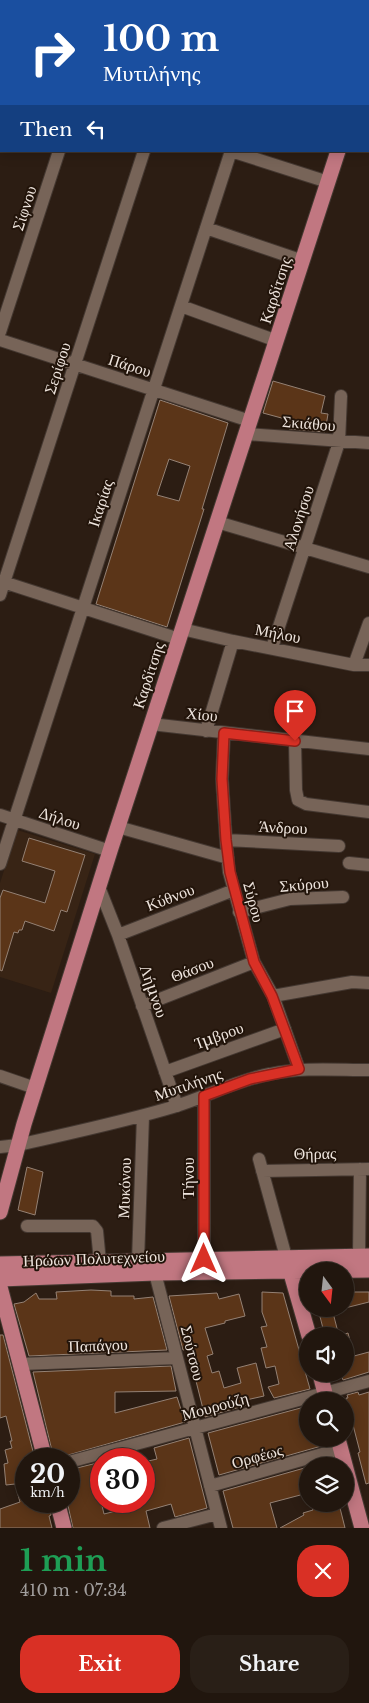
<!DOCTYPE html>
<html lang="en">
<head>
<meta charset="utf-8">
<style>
  :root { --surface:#21160e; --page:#291f17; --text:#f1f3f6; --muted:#a29f9e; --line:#3e352e; --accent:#d93025 }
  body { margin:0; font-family:"Libre Baskerville",serif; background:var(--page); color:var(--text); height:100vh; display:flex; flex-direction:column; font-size:19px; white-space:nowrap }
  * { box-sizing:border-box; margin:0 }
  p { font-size:16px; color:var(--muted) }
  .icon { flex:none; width:28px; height:28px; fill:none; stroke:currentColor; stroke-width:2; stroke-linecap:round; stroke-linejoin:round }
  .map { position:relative; height:1528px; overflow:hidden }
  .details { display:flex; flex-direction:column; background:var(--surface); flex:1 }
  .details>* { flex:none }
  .banner { position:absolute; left:0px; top:0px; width:370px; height:152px; box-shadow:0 2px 12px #0003,0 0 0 1px var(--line); background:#1a4fa0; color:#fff; overflow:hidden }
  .needle { width:32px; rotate:165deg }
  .controls { position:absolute; left:299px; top:1262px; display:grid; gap:10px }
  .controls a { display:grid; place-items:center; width:55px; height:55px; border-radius:50%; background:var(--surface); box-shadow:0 2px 12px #0003,0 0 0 1px var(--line); font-size:25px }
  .speed { position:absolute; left:15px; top:1448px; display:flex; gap:10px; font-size:25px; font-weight:700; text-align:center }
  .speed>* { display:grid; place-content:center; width:65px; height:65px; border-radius:50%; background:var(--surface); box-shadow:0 2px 12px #0003,0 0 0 1px var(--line); line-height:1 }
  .speed small { font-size:12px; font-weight:400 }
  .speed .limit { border:8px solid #d22; background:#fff; color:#111 }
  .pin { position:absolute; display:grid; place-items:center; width:42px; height:42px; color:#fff; margin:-51px -21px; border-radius:50% 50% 50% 0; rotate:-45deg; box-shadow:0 0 5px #0007 }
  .pin .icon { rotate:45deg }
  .me { position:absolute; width:55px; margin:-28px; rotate:0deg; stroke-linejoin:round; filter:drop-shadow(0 0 4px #0008) }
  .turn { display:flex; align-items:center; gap:18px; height:105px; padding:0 20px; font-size:22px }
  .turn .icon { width:65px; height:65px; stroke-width:2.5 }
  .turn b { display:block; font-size:35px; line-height:42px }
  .then { display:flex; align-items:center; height:48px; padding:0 20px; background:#0003; gap:10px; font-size:19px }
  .round { display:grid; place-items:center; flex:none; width:52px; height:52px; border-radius:20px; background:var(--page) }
  .headline { display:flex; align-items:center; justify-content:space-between; height:85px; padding:0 20px }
  h1 { font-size:30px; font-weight:700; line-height:38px; color:#1e9e55 }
  .action { display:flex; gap:10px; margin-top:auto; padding:10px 20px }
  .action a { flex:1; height:58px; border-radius:20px; background:var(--accent); color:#fff; font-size:20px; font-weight:700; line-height:58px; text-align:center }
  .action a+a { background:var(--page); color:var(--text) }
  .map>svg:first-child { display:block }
  .built { fill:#382415 }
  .building { fill:#5b3518; stroke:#948174; fill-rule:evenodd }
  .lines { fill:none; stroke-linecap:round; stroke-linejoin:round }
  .minor-casing { stroke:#443831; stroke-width:14 }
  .major-casing { stroke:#443831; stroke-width:17 }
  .path { stroke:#796c63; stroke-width:2; stroke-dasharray:5 2.5; stroke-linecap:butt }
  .minor { stroke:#776458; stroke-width:12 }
  .major { stroke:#c17781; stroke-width:15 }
  .route-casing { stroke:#8d1f18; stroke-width:12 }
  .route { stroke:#d93025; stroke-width:9 }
  .labels { text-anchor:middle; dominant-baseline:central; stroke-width:4; stroke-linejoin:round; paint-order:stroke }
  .street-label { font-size:16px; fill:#eee4dd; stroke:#22140a }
</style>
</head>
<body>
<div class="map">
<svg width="369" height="1528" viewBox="0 0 369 1528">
  <rect width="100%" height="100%" fill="#2c1d13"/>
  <path class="built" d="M17,830L95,854L51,993L0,977V883Z"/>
  <path class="building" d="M273,381L325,396L321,413L328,414L325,432L289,429V420L263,413Z
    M160,400L228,423L202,509H204L167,627L96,604ZM169,459L190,466L179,501L157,495Z
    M29,838L85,855L67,912L61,910L54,931L25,921L22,930H19L18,933L14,932L2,971L0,970V898L3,890L45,903L55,871L22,861Z
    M27,1167L43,1172L35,1215L18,1210Z
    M91,1290L111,1291V1296H134V1299L153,1297L167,1350L29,1356L14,1304L24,1302L36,1293L39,1299H57L56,1292Z
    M262,1292L283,1293L310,1389L274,1398L268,1387L279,1384L275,1366L266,1368L261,1348L267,1347L261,1327L267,1326L262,1312Z
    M345,1292H369V1302L345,1308Z
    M217,1293L219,1299L239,1294L245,1316L225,1321V1323L205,1328L213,1354L207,1356L212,1373L219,1371L224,1388L241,1383L237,1368L256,1363L264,1396L246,1400L247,1405L205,1417L188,1349L183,1350L169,1296Z
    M318,1309H332L339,1336H325Z
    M348,1333L354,1356L369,1352V1372L343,1380L341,1374H345V1334Z
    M0,1335H3L35,1459H26V1501H48L51,1515L49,1516L52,1528H0V1509L20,1502L15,1484L6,1485L4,1464L8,1463L5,1450L12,1448L10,1441H12L6,1416L0,1418Z
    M171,1366L176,1391L115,1392V1413L177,1397L185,1422L54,1459L33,1372Z
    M358,1392L359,1395L369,1392V1483L366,1484L358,1453L360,1452L346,1398H348L347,1395Z
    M308,1406V1439H323L325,1445L219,1475L208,1433Z
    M189,1438L207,1508L175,1517L171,1504L146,1511L150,1528H73L67,1501H69V1470L101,1462V1488L98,1489L104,1514L144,1504V1462L157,1459L154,1448Z
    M308,1467V1493L270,1503L277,1528H233L223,1491Z
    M311,1504H339L345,1528H280L304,1515L303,1513L313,1510Z"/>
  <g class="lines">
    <defs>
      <path id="minor" d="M109,1V0
        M193,1V0
        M280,1V0
        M0,74H1
        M206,228L303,261
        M181,306L277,341
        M0,332L59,151
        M0,340L250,421
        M247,434L369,443
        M217,522L369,567
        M0,581L179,639
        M0,595L144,151
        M182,629L233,641L354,665H369
        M272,648L339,442L341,396
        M354,665L369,623
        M151,724L369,749
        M206,731L233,641
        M224,733L222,779L226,840L229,872L254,962L273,996L299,1069
        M295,741L296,790L298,800L306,804L369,812
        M0,815L110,851
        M118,827L228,858
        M226,840L339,846
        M349,863L369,865
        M0,864L231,151L328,182
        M99,887L118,935L177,1106
        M239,912L290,899L343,897
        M118,935L234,890
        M273,996L352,982L369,983
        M142,1006L254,962
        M165,1072L285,1029
        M0,1076L35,1088
        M0,1147L18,1145C70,1133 123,1122 173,1107C206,1097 237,1080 270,1074C303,1067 336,1070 369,1070
        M259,1159L286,1257
        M262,1171L369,1169
        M27,1226H93L97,1231L100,1262
        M359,1256L360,1169
        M204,1259V1096
        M138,1261L143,1116
        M155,1273L221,1528
        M21,1364L177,1358
        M69,1462L369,1381
        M210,1486L340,1449
        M163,1528L217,1514"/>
      <path id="major" d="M0,1212L24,1124L110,851L338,151
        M288,1263L309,1336
        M0,1264L369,1256
        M0,1279L155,1273L369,1270
        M0,1287L45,1459
        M320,1374L327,1401
        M338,1439L362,1528
        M57,1501L64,1528"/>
    </defs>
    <use href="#minor" class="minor-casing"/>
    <use href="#major" class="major-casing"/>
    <path class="path" d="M3,1L4,0
      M0,11L1,7"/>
    <use href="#minor" class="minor"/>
    <use href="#major" class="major"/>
  </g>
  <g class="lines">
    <defs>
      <path id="route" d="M204,1259V1096L250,1079L299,1069L272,996L254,962L230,872L226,840L222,779L224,733L295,741"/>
    </defs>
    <use href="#route" class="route-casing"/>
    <use href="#route" class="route"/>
  </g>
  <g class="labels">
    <g class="street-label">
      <text transform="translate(24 208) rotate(-72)">Σίφνου</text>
      <text transform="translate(275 290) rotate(-72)">Καρδίτσης</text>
      <text transform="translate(130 365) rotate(18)">Πάρου</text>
      <text transform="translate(57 368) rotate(-72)">Σερίφου</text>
      <text transform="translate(309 423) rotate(5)">Σκιάθου</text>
      <text transform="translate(100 503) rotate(-72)">Ικαρίας</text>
      <text transform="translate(298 518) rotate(-72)">Αλονήσου</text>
      <text transform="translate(278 633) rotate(11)">Μήλου</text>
      <text transform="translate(148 675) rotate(-72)">Καρδίτσης</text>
      <text transform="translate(202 714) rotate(6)">Χίου</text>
      <text transform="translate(60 818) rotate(18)">Δήλου</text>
      <text transform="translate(283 827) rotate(3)">Άνδρου</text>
      <text transform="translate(304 884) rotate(-5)">Σκύρου</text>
      <text transform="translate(170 897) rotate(-21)">Κύθνου</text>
      <text transform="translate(254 902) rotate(75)">Σύρου</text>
      <text transform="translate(192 969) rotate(-21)">Θάσου</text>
      <text transform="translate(154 991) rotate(71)">Λήμνου</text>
      <text transform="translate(219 1035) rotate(-20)">Ίμβρου</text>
      <text transform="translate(188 1084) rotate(-19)">Μυτιλήνης</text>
      <text transform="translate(315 1153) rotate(-1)">Θήρας</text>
      <text transform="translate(188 1178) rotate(-90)">Τήνου</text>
      <text transform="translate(124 1188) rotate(-88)">Μυκόνου</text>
      <text transform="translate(94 1258) rotate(-2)">Ηρώων Πολυτεχνείου</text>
      <text transform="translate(98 1345) rotate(-2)">Παπάγου</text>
      <text transform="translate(193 1353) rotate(76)">Σούτσου</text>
      <text transform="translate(215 1406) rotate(-15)">Μουρούζη</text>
      <text transform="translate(257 1456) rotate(-16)">Ορφέως</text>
    </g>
  </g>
</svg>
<div class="controls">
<a><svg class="needle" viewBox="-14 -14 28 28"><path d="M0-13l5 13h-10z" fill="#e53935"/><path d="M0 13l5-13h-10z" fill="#a29f9e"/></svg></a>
<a><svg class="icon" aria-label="sound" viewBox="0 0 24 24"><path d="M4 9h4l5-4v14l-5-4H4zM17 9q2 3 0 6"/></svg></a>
<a><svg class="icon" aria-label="search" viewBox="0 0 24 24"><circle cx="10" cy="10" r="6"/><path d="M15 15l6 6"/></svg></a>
<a><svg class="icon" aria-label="layers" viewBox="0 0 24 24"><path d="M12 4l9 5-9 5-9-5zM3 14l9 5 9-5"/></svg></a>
</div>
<div class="speed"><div>20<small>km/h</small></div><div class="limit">30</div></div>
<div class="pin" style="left:295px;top:741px;background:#d93025"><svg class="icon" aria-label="arrive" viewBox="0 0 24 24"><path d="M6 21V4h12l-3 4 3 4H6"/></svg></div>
<svg class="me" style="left:204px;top:1259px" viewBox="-20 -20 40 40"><path d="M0-17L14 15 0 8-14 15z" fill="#d93025" stroke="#fff" stroke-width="4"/></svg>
<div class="banner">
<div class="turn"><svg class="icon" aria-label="right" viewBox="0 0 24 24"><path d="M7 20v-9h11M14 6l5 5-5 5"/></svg><div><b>100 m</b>Μυτιλήνης</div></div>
<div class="then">Then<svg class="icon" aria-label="left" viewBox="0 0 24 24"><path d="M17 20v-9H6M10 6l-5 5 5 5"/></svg></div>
</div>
</div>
<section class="details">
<div class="headline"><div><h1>1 min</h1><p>410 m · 07:34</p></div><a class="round" style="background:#d93025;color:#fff"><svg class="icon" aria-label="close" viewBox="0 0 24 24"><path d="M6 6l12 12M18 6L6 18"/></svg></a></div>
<div class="action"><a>Exit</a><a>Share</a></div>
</section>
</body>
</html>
